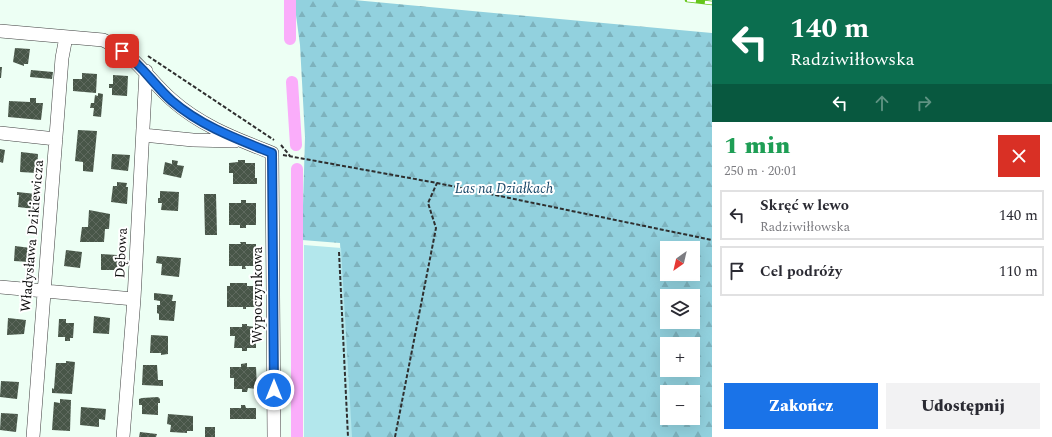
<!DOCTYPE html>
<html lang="pl">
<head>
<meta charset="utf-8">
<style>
  :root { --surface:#fff; --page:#f2f2f3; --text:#2b2b33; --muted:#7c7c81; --line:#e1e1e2; --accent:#1a73e8 }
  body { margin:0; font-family:Spectral,serif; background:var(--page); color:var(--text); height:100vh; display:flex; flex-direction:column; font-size:15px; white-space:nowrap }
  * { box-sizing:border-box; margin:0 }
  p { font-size:13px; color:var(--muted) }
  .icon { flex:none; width:22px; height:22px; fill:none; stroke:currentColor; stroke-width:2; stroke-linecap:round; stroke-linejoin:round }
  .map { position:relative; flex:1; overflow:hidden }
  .drawer { display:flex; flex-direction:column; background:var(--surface); width:340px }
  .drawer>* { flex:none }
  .banner { background:#0b6e4f; color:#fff; overflow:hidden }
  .needle { width:26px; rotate:214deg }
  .controls { position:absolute; left:660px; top:241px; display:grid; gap:8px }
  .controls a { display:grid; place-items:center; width:40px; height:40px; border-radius:0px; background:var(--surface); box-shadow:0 4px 16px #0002; font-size:20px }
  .pin { position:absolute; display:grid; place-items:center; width:34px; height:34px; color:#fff; margin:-17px; border-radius:8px; box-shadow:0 2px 6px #0006 }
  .me { position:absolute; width:44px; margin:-22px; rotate:0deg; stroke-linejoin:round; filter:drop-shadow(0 0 3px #0008) }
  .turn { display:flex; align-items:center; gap:14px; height:84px; padding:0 12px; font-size:18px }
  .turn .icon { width:52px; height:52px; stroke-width:2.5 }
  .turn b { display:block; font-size:28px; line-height:34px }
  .lanes { display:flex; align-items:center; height:38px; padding:0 12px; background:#0003; justify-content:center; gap:20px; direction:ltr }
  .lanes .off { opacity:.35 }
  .round { display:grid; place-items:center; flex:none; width:42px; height:42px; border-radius:0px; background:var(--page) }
  .head { display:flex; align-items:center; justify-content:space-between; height:68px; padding:0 12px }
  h1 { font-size:24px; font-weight:800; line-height:30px; color:#1e9e55 }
  .cta { display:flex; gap:8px; margin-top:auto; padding:8px 12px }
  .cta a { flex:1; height:46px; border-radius:0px; background:var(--accent); color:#fff; font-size:16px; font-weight:800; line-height:46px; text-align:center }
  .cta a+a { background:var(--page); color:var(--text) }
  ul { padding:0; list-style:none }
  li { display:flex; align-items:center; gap:12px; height:50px; margin:0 8px 6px; padding:0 4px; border:2px solid var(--line); border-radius:0px }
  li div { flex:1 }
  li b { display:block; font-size:15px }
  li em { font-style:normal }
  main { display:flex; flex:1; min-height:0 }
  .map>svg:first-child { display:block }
  .forest { fill:url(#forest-firs); fill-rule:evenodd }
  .park { fill:#b3e7ec }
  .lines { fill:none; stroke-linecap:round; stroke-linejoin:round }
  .canal { stroke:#faadfa; stroke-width:12 }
  .building { fill:url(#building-cross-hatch) }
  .minor-casing { stroke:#404040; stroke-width:14 }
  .path { stroke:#2f2f2f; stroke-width:2; stroke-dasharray:4 2; stroke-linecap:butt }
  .minor { stroke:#fff; stroke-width:13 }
  .rail-casing { stroke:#65c61b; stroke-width:4.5 }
  .rail { stroke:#fff; stroke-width:3; stroke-dasharray:9; stroke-linecap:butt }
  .route-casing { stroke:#114b97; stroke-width:10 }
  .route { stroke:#1a73e8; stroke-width:7 }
  .labels { text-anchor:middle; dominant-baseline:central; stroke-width:4; stroke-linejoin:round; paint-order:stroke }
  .park-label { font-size:14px; font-style:italic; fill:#194869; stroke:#fff }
  .street-label { font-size:14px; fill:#0d0d0d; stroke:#fff }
</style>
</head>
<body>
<main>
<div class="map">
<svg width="712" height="437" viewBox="0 0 712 437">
  <defs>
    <pattern id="forest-firs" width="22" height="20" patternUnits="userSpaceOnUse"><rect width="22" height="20" fill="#92d1de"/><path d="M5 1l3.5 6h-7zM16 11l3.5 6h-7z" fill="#7db2bd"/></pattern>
    <pattern id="building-cross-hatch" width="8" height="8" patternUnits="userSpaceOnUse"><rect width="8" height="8" fill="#485648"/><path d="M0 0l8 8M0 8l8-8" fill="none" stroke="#5e695e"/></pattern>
  </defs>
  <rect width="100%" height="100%" fill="#edfff4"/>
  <path class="forest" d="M294,0H354L712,33V437H351L340,243L302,240L305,137L300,45ZM667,248H693V274H667ZM667,296H693V322H667ZM667,344H693V370H667ZM667,392H693V418H667Z"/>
  <path class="park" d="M304,245L341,248L352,437H304Z"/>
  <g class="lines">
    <path class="canal" d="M290,0V39
      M292,82L296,145
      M297,437V169"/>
  </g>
  <path class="building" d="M15,48L30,49L28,64H24V66L13,62Z
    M0,67H2L1,78H0Z
    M31,70L53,72L52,79L30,77Z
    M82,73L97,74L96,93L73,91V79H82Z
    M113,75L128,76L127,96L112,95V88H109V84H113Z
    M98,93L103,94L101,117L93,116L94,108H90L91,103H94L95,95L98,96Z
    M30,98H36V103H43L41,120L8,117L9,101L30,102Z
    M78,130L97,131L93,172L83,171V162L75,161Z
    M0,149L5,150L3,163L0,162Z
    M21,152L38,154L37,173L20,172Z
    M112,154L130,155L128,171L111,169Z
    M172,160L178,161L177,165L184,166L181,178L163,174L165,162L172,164Z
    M238,160H245V163H255V178H257V184H233V173H229V163L238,162Z
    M117,182L127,183L126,187H128L127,204L111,202L113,186H117Z
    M160,191L179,192L178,211L161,210L162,203H158V198H160Z
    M17,192L36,194L34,209L18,207L19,195H17Z
    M204,194H216L217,235H205Z
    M241,200H246V203H256V225H246V228H240V225H229V203H241Z
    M89,210L110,214L109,229H105L104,242H80L82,227H88Z
    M240,242H246V244H256V266H245L246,269H242V266H229V244H241Z
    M15,246L31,248L30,262L14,261Z
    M66,250L82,252L80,268L64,266Z
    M101,254L117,255V261H120V269H117L116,270H101Z
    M157,256L181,258L179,277L161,275L162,264L156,263Z
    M230,283H247V286H256V307H246V309H243V307H227V286H230Z
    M154,293L173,295L172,301H176L174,321L159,320V314L157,313V305H160V301L154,300Z
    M94,316L110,318L109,334L93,333Z
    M8,318L26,320L24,334L7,335Z
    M59,319H66V323H74L73,338H70V341H65V337H58Z
    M242,324H247V326L256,327V348H247V351H242V348H234L235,336H230V327H242Z
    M151,335L168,336V354L161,355V353H150Z
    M66,361L75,362L72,394L52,393V388L54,389L56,363H66Z
    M247,363V367H256L257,389L248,388L247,392H242V389H234V378H230V367H241V364Z
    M143,365H157L158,380H163V386L142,385Z
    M1,381L19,382L17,399L0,397Z
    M158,397L160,399V403H158V415L142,414V405H139V399L142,398Z
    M60,399L71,400L70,431L52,430L54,402L60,403Z
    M241,405H245L246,408H256V419H230V408H241Z
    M81,407L106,409L105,420L99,419V427L80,425Z
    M1,413L18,414L16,432L0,430Z
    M168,414L193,416V431H187V433L170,432L171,425L167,424Z
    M205,427H215V437H205Z
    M140,432L157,434L156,437H139Z"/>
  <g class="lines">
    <defs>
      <path id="minor" d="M0,31L103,40C135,54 148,79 172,100C201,126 237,139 272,153L274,437
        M0,133L56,139
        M143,135L193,140L235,141
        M0,287L134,299
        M33,437L62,58L66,37
        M123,437L134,299L146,71"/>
    </defs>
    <use href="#minor" class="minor-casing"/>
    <path class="path" d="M148,56L274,140
      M281,145L290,156
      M283,155L437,183L712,240
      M339,252L348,437
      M395,437L436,228L428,203L437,183"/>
    <use href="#minor" class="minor"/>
    <defs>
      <path id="rail" d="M687,0L712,3"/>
    </defs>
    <use href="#rail" class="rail-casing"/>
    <use href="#rail" class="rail"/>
  </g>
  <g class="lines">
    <defs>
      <path id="route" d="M122,51C142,65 154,85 172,101C201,126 237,139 272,153L274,390"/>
    </defs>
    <use href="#route" class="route-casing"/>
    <use href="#route" class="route"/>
  </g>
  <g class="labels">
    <g class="park-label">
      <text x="504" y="188">Las na Działkach</text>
    </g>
    <g class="street-label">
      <text transform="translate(32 236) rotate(-85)">Władysława Dzikiewicza</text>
      <text transform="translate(121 253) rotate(-87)">Dębowa</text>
      <text transform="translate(257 295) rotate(-90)">Wypoczynkowa</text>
    </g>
  </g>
</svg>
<div class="controls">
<a><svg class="needle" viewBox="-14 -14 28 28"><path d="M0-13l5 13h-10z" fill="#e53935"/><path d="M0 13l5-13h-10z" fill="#7c7c81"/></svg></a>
<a><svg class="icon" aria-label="layers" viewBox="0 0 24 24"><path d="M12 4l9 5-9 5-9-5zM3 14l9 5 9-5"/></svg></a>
<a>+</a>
<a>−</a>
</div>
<div class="pin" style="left:122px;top:51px;background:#d93025"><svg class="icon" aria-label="arrive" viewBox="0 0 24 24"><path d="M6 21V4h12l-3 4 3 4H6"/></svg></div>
<svg class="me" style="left:274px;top:390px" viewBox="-20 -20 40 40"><circle r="17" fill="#1a73e8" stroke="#fff" stroke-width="3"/><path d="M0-11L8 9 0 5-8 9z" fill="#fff"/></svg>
</div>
<section class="drawer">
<div class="banner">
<div class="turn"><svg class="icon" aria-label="left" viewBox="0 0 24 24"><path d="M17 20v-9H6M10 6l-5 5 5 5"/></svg><div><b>140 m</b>Radziwiłłowska</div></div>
<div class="lanes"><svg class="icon" aria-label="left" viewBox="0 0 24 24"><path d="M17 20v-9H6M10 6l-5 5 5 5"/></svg><svg class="icon off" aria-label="ahead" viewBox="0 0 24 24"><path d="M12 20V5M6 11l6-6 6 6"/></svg><svg class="icon off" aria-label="right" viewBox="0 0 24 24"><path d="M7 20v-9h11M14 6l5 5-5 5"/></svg></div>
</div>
<div class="head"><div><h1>1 min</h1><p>250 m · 20:01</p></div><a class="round" style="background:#d93025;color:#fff"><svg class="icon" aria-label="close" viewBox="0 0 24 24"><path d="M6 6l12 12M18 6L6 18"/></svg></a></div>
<ul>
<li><svg class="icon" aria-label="left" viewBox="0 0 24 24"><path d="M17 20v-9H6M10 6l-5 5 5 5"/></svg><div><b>Skręć w lewo</b><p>Radziwiłłowska</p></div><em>140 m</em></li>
<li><svg class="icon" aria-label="arrive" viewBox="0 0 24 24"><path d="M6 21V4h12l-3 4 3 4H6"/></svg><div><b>Cel podróży</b></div><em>110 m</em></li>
</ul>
<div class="cta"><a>Zakończ</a><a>Udostępnij</a></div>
</section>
</main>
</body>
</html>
